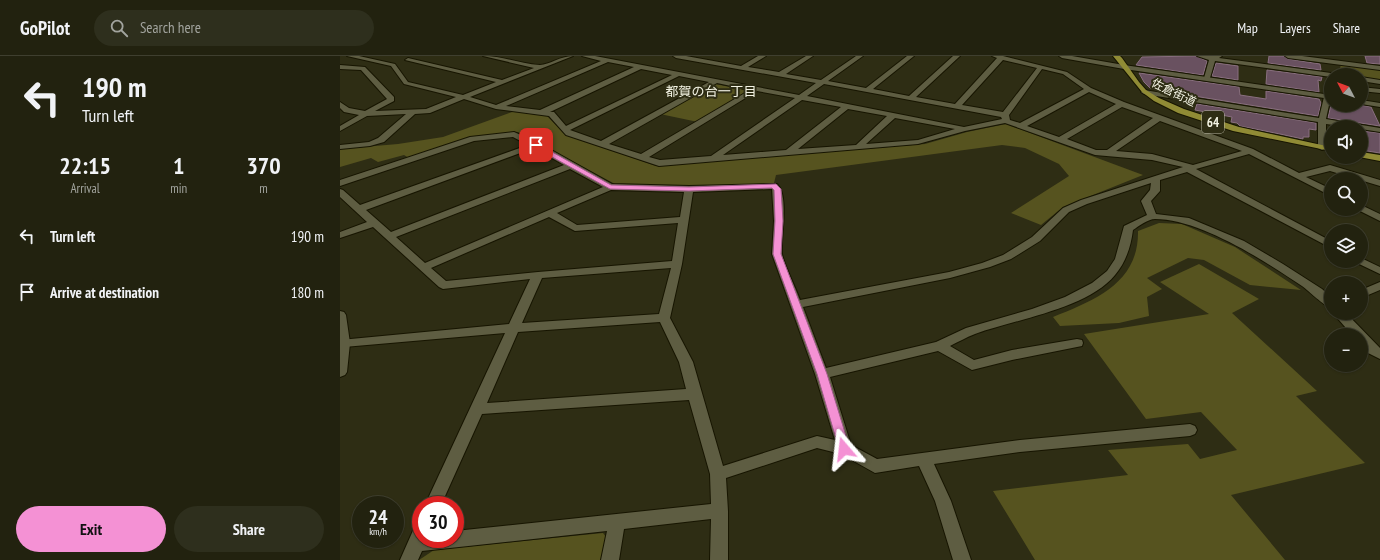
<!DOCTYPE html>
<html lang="en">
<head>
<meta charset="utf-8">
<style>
  :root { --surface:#22220f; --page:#2e2f1d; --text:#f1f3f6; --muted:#a2a49e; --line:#3f3f2f; --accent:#f491d4 }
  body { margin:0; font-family:"PT Sans Narrow","Noto Sans JP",sans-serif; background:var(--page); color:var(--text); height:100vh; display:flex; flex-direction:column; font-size:15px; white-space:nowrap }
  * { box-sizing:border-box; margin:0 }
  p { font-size:13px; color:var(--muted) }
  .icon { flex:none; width:22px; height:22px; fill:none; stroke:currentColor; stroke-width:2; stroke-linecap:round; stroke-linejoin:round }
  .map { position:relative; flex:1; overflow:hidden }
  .drawer { display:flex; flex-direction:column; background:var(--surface); width:340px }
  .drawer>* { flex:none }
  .banner { background:#22220f; color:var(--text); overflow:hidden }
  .needle { width:26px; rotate:311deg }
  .fabs { position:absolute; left:984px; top:12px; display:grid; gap:8px }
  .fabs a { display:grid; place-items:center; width:44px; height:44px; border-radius:50%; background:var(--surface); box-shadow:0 1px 3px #0004,0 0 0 1px var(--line); font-size:20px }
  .speed { position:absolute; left:12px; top:440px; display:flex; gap:8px; font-size:20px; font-weight:700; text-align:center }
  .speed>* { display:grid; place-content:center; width:52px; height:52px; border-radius:50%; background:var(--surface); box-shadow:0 1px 3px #0004,0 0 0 1px var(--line); line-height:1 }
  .speed small { font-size:10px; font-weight:400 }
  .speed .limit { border:6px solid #d22; background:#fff; color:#111 }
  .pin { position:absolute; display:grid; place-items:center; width:34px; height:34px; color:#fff; margin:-17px; border-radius:8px; box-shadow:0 2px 6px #0006 }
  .me { position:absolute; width:44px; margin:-22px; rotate:343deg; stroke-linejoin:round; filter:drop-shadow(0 0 3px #0008) }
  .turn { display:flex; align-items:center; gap:14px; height:84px; padding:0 16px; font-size:18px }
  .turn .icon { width:52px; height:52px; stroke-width:2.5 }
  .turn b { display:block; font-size:28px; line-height:34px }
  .eta { display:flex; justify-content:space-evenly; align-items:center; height:68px; text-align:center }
  .eta b { font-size:24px; font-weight:600; line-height:28px }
  .button { display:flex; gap:8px; margin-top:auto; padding:8px 16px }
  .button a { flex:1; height:46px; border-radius:24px; background:var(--accent); color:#111; font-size:16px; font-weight:600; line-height:46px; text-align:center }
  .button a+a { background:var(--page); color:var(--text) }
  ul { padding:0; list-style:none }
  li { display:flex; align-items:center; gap:12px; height:56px; padding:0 16px }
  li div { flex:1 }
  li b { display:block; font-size:15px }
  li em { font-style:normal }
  header { display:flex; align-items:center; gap:24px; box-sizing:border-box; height:56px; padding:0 20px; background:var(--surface); border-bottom:1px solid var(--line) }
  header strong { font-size:19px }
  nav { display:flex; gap:22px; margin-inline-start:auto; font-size:14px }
  .search { width:280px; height:36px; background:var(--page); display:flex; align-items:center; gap:10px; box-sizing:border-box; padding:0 14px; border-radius:22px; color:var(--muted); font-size:15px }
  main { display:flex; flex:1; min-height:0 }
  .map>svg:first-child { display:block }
  .green { fill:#56531f }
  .building { fill:#695160; stroke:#896f7f }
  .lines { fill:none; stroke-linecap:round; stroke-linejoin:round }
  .street-casing { stroke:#171500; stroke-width:2 }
  .secondary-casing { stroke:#171500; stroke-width:2 }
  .primary-casing { stroke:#171500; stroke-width:2 }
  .street { fill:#5e5d42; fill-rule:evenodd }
  .secondary { fill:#5e5d42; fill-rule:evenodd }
  .primary { fill:#908b35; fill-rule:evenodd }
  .route { fill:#f491d4; stroke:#9f5e8a }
  .labels { text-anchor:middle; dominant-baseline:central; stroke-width:4; stroke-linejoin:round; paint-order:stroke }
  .far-street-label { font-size:12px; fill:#f4f4e4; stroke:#2e2d14 }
  .far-neighbourhood-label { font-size:13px; fill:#f4f4e4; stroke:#2e2d14 }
  .shield { fill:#2e2d14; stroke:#b9b8a6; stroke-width:1 }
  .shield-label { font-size:13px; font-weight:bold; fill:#f4f4e4 }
</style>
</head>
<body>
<header>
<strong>GoPilot</strong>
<div class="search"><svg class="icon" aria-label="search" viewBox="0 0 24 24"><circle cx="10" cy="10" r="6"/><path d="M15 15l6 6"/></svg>Search here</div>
<nav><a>Map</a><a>Layers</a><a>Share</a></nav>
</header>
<main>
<section class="drawer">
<div class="banner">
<div class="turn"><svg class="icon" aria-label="left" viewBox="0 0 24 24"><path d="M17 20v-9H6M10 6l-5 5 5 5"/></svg><div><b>190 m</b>Turn left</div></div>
</div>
<div class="eta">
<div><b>22:15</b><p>Arrival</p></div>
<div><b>1</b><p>min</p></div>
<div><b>370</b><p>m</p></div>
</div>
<ul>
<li><svg class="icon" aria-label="left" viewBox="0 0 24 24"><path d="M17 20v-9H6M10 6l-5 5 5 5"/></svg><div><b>Turn left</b></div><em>190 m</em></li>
<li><svg class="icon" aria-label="arrive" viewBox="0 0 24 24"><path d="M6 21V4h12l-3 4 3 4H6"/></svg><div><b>Arrive at destination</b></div><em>180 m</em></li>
</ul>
<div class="button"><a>Exit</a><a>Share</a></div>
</section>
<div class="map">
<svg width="1040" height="504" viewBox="0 0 1040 504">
  <rect width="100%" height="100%" fill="#2e2d14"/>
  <path class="green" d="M1001,8L1040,13V24L1021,22V19L999,18Z
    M375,28L410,35L358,66L320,58Z
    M175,55L206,59L225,78L316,110L585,88L627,76L666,68L803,119L723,151L701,169L671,157L729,120L719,108L685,92L662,89L436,119L434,127L351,131L275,128L178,76L132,81L69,102L64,99L38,106L31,102L0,111V93L58,88L103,81Z
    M819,167L842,168L895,191L961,234L910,229L864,204L848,202L807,222L822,233L807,241L809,260L779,267L720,270L713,261C755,244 799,227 798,175Z
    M859,208L919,243L892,257L977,335L956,340L1025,407L891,439L945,504H695L653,435L788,419L768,394L848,388L860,403L897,394L861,356L806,363L744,278L869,258L820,226Z
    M263,477L269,485L265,504H79L94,494Z"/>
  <path class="building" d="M856,0L867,5L863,19L796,9L802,1Z
    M929,0H944L948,3L980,8L981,14L928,7Z
    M1025,0H1040V8L1027,7Z
    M876,7L898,10V24L872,20Z
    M927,14L982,21L981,25L978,24L979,36L926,28Z
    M799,17L899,31L900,39L926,43V35L979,43L981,47L978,60L860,41L810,32L804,26Z
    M857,48L976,67V74L969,73V81H963V83L940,78L900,70L897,67L891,66L892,61L855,54Z
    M991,49L1020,51V49L1031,51L1040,70L988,62Z
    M1021,75L1040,77V97L1021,94Z"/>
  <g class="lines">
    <defs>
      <path id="street" d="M7,0H19L55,8L68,26L123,39L156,26L65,4L68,2L162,24L194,12L143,0C163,0 181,8 200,9C209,9 220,0 233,0L130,41L156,49L261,5L242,0H255L459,39L476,27L336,2L333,0H346L401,10L418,0H426L408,11L439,16L466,0H473L446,18L481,24L516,0H523L488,25L526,32L567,0H574L533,33L569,40L613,0H620L576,41L615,48L657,2L652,0H663L727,16L751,32L784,46L913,93L959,117L990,109L1040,124V130L990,115L966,121L991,133V140L909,98L856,113L991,185V192L847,116L820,124V135L811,145L816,158L849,162L904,185L943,208L982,233L991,241V252C984,250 969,235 962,230C925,205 860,163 815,163C808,163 799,170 793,174C791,190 786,206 775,219C747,253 676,263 635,278C627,281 618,286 610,290L634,304L672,294L737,283L742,284L743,287L742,290L672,304L632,314L598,295L490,321L511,389L537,403L680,384L850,368L855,370L857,374L855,378L850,380L680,396L594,408L611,445L631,504H613L595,445L579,410L535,417L501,398L477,392L386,422L388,455V504H370L371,463L284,473L279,504H261L267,475L82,495L78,504H60L75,470L81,468V483H115V475L371,448L370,418L349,344L142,358L101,449H85L165,277L4,291L0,290V284L169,268L190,223L103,233L99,231L33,171L0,182V176L27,166L0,141V133L3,134L20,149L188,89L173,81L134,85L0,130V124L130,81L174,76L199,87L272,128L349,130L437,128C450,141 440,181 442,198C444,209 456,232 460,244L609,216L642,207L663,199L692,181L723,152L741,144L843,111L812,104L755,99L665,67L625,75L578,88L319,110L226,79L209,60L156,53L124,43L90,57L75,58L44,86L30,90L0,93V89L29,86L38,82L66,58L27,60L0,75V70L19,59L4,56L0,52V46L9,52L25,55L47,43L21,14L0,13V9L25,11L54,41V45L35,55L86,53L116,41L64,28L51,10ZM663,4L697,12L663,56L622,49ZM268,6L294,11L200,54L166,50ZM301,13L332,19L226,70L214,56H210ZM702,13L723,18L744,33L680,67L670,64L669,59ZM339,20L369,26L261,85L230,74ZM377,27L410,34L301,98L269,88ZM484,28L661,61L662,63L624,71L467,40ZM417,35L455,42L371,100L320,104L309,101ZM749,36L776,48L719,81L687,70ZM462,44L501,51L446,94L383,99ZM782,51L813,62L767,94H756L727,83ZM508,53L547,60L516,89L458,93ZM555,62L615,73L578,84L526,88ZM820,65L902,95L853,109L812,98L776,95ZM194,92L224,109L51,176L26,154ZM230,113L263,131L85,207L56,181ZM811,127L810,134L801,145L807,159L784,170L775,203L767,215L752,227L725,241L692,253L626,272L596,286L486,312L463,251L610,222L650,211L671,203L700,185L729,156L747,148ZM432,133L434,165L432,198L475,318L495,384L477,380L383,410L353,306L330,262L342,208L353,136ZM271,134L344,136L340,161L237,169L217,157ZM209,161L235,175L338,167L332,205L198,216L106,225L91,212ZM331,212L319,258L182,267L202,222ZM320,266L339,306L346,333L147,347L178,276Z
        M857,0H882L879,2L991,17L994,19H991V21L875,5L870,22L867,24L864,22L869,4Z
        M945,0H962L1040,10V14L948,2Z
        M1021,21L1040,24V28L1021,25Z
        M991,22V40L986,63L1040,72V76L1021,73V71H1007L986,68V92L982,94L978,92V66L804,38L801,36L804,34L979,62L988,24Z
        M1021,31L1040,33V37L1021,35Z
        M1021,149L1040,158V165L1018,154L1017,153H1021Z
        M1021,202L1040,211V218L1017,207L1016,205H1021Z
        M1040,226V234L1021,242V234Z
        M993,257H1006L1040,292V303L1028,297L1021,289V279H1012Z"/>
      <path id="secondary" d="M719,0H732L784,9L991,39V43L784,13L722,2Z
        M1021,44L1040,47V51L1021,48Z
        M0,255L4,256L6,259L10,287L7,316L5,319L0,321Z"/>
      <path id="primary" d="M773,0H780L782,2L799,26L806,34L819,42L844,53L899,71L991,91V95L893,75L838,57L814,45L802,36Z
        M1021,96L1040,99V105L1019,101H1021Z"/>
    </defs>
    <use href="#street" class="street-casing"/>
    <use href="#secondary" class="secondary-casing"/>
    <use href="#primary" class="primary-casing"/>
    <use href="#street" class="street"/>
    <use href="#secondary" class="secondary"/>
    <use href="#primary" class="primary"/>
  </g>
  <path class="route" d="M194,88H198L271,129L349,131L436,128L441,133L443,165L441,198L487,318L510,393L509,396L504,398L500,396L499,393L477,318L433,198L435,165L434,134L432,132L349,135L270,133L194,91Z"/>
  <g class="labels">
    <g class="far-street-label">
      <text transform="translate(834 36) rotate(26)">佐倉街道</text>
    </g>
    <g class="far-neighbourhood-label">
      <text x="371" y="35">都賀の台一丁目</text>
    </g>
    <rect class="shield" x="862" y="55" width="22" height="22" rx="3"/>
    <g class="shield-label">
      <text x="873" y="66">64</text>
    </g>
  </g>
</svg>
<div class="fabs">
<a><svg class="needle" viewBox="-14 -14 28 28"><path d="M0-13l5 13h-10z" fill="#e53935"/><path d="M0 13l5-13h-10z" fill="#a2a49e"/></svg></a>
<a><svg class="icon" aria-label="sound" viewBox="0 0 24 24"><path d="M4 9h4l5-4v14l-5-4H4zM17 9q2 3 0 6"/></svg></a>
<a><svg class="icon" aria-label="search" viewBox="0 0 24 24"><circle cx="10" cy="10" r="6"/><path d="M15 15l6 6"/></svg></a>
<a><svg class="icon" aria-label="layers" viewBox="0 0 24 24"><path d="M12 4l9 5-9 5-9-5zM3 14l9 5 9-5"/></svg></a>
<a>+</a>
<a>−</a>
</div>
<div class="speed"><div>24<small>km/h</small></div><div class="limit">30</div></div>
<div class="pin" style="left:196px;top:89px;background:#d93025"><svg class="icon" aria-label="arrive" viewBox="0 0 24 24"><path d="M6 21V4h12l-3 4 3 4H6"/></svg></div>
<svg class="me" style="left:504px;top:393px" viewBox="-20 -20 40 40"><path d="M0-17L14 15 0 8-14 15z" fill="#f491d4" stroke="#fff" stroke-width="4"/></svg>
</div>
</main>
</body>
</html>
